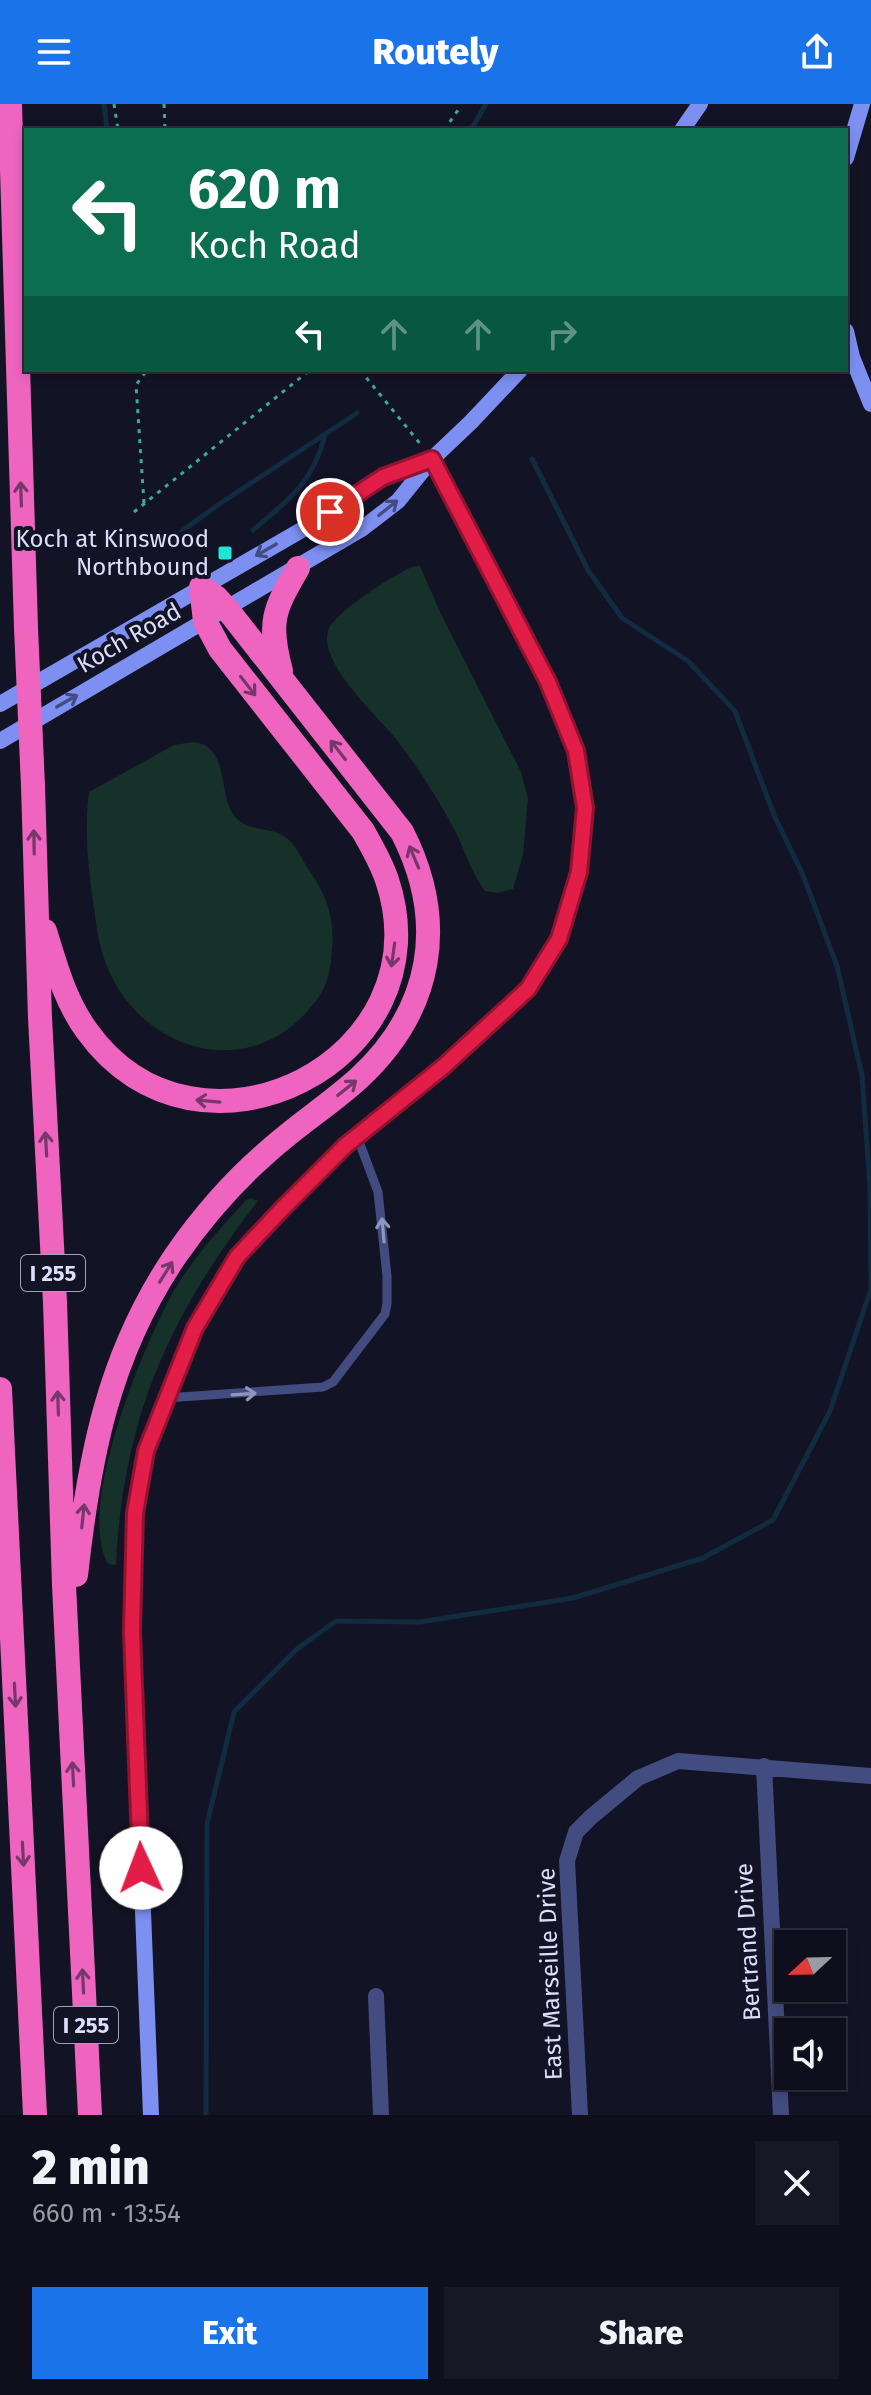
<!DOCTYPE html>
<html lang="en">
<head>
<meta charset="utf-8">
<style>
  :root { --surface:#0e0e1c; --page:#171725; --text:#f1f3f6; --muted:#9b9ca3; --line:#2e2e3b; --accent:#1a73e8 }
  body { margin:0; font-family:"Fira Sans",sans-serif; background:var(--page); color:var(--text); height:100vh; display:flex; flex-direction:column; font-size:30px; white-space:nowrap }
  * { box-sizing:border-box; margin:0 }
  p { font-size:26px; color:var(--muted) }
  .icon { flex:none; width:44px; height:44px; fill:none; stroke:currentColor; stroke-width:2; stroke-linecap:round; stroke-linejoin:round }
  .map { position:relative; height:2011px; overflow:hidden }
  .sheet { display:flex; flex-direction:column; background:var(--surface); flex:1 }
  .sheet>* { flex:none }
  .hud { position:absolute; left:24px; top:24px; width:824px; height:244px; border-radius:0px; box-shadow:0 4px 12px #0003,0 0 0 2px var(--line); background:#0b6e4f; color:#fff; overflow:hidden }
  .needle { width:52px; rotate:248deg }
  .controls { position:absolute; left:774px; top:1826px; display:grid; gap:16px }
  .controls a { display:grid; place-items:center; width:72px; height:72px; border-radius:0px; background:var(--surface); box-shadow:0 4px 12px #0003,0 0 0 2px var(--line); font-size:40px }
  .pin { position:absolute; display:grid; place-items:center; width:68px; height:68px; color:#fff; margin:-34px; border:4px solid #fff; border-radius:50%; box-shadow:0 2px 8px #0007 }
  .me { position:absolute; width:88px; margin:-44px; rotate:358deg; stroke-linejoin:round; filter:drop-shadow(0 0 6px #0008) }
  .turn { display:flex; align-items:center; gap:28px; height:168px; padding:0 32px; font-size:36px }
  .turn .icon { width:104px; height:104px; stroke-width:2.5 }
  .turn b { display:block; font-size:56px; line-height:68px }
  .lanes { display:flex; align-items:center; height:76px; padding:0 32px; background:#0003; justify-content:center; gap:40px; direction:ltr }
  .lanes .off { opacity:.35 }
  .round { display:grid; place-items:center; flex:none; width:84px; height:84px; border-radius:0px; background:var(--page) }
  .head { display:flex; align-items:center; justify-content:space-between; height:136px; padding:0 32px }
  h1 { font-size:48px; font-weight:800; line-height:60px }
  .cta { display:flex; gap:16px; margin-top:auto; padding:16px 32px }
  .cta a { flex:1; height:92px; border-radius:0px; background:var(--accent); color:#fff; font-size:32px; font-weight:800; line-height:92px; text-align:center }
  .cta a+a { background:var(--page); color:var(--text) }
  header { display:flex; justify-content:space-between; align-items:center; height:104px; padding:0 32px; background:var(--accent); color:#fff; font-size:36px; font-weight:800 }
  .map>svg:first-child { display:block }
  .green { fill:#16302a }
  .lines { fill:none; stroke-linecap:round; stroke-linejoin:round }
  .stream { stroke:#112b41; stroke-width:5 }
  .path { stroke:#3dad92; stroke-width:3; stroke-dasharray:4 6; stroke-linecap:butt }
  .lane { stroke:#434c80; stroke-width:9 }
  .street { stroke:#434c80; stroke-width:16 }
  .secondary { stroke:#7d8ff1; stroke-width:16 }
  .highway { stroke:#ee64bf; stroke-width:24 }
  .highway-bridge { stroke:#ee64bf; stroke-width:24 }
  .oneway { stroke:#76376b }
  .oneway2 { stroke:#434b81 }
  .oneway3 { stroke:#9095be }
  .route-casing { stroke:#92132f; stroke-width:20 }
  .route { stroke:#e11d48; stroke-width:14 }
  .poi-dot { fill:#1de6d6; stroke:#131326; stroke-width:3 }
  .labels { text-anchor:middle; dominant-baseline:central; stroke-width:8; stroke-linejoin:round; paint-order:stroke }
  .shield { fill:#131326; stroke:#a0a1bb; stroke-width:2 }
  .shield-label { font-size:22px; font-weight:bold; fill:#dcdefb }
  .poi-label { font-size:24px; fill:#dcdefb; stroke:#131326; text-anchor:end }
  .street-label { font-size:24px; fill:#dcdefb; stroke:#131326 }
</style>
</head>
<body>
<header><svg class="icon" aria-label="menu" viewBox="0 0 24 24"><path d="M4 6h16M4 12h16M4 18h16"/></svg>Routely<svg class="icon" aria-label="share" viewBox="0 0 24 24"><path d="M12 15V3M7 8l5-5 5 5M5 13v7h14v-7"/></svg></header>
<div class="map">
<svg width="871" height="2011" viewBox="0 0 871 2011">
  <rect width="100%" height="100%" fill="#131326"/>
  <path class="green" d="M415,462H420L441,510L521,668L528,694L523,751L513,785L497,789L485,787C470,767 464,743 452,721C436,692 412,654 391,629C372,607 319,558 328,527C332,510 397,468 415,462Z
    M193,638C198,639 205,640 209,644C230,663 217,705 244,720C258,727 277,724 289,736C297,744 303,757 309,766C327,792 335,814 332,846C330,878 323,892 300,915C233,978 134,939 105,857C98,838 96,818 93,798C88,761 84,725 89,688L174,641Z
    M251,1094L258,1097C169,1212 123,1314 116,1461L108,1460C76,1403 142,1246 171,1192C191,1156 219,1126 246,1096Z"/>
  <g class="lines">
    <path class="stream" d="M104,0L107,26
      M471,26L486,0
      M420,267V266
      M253,426C289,396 313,379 325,331
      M157,445L218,401L357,309
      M206,2011L207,1720L234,1608L297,1545L336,1517L420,1518L573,1494L703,1454L773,1416L830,1307L871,1185L870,1083L862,971L837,862L803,771L774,711L735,607L688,557L622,514L588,466L532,355"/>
    <path class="path" d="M114,0L118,26
      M164,0L165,26
      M215,26H285
      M444,26L461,2
      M360,266L422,342
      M144,399L136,281L147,266
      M134,408L310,266"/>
    <path class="lane" d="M166,1294L323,1283L333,1278L385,1210L387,1200V1172L378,1088L357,1032"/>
    <path class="street" d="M764,1662L781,2011
      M376,1892L381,2011
      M580,2011L567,1757L576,1728L591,1713L638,1674L678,1657L871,1672"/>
    <path class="secondary" d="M682,26L700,0
      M846,54L862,0
      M846,227L852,253L871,300
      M0,600L312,420L383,373L430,355
      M0,637L363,424L398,397L432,355L471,318L520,266
      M151,2011L132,1527L135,1409L146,1347L195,1224L237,1153L345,1042L443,963L528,885L559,835L579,768L585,704L576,647L548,578L432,355"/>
    <path class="highway" d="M10,0L26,524
      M281,567C268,518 273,507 298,464
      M33,682L40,914L55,1198L64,1481L90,2011
      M45,827C56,862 65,897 87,927C198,1082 447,956 387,776C381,758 372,743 363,727L220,545L205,517L201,483
      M0,1285L35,2011
      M76,1471C89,1354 108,1251 176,1151C201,1115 231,1080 264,1051C294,1023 328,1002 358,975C433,906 448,818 402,728L227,505L217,494L201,483"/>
    <path class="highway-bridge" d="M26,524L33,682"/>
  </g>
  <defs><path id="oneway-shaft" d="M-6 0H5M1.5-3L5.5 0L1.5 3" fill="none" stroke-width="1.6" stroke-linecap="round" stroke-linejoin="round" transform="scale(2)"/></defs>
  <g class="oneway">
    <use href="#oneway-shaft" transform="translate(21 390) rotate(-92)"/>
    <use href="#oneway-shaft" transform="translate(248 582) rotate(52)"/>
    <use href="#oneway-shaft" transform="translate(338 646) rotate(-128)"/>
    <use href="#oneway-shaft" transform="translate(34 738) rotate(-91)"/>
    <use href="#oneway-shaft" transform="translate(414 753) rotate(-113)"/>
    <use href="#oneway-shaft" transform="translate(393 851) rotate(98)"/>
    <use href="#oneway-shaft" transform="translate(347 984) rotate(-39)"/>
    <use href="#oneway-shaft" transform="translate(208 997) rotate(-175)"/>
    <use href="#oneway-shaft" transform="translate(46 1040) rotate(-93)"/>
    <use href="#oneway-shaft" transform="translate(166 1168) rotate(-58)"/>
    <use href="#oneway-shaft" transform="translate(58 1299) rotate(-92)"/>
    <use href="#oneway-shaft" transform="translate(83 1412) rotate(-84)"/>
    <use href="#oneway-shaft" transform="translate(15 1591) rotate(87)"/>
    <use href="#oneway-shaft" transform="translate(73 1670) rotate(-93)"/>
    <use href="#oneway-shaft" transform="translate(23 1750) rotate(87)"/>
    <use href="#oneway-shaft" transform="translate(83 1877) rotate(-93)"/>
  </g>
  <g class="oneway2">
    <use href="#oneway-shaft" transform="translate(388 404) rotate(-39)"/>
    <use href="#oneway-shaft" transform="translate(266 446) rotate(150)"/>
    <use href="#oneway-shaft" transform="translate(67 597) rotate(-30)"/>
  </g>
  <g class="oneway3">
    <use href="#oneway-shaft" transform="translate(383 1126) rotate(-95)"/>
    <use href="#oneway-shaft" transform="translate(244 1290) rotate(-4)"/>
  </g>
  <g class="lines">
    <defs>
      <path id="route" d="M141,1764L132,1527L135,1409L146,1347L195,1224L237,1153L282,1105L345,1042L443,963L528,885L559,835L579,768L585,704L576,647L548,578L432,355L383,373L330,408"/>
    </defs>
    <use href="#route" class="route-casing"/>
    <use href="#route" class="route"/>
  </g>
  <rect class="poi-dot" x="217" y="441" width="16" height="16" rx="4"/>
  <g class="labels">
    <g class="shield">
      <rect x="21" y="1151" width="64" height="36" rx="6"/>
      <rect x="54" y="1903" width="64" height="36" rx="6"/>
    </g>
    <g class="shield-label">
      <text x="53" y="1169">I 255</text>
      <text x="86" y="1921">I 255</text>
    </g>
    <g class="poi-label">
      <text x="209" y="435">Koch at Kinswood<tspan x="209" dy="28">Northbound</tspan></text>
    </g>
    <g class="street-label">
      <text transform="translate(129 534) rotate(-30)">Koch Road</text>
      <text transform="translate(748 1838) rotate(-93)">Bertrand Drive</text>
      <text transform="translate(550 1870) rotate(-92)">East Marseille Drive</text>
    </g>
  </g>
</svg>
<div class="controls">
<a><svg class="needle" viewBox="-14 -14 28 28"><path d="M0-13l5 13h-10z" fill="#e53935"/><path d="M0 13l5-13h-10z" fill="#9b9ca3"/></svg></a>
<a><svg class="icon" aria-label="sound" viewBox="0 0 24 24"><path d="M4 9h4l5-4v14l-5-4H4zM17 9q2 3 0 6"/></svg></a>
</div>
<div class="pin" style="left:330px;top:408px;background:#d93025"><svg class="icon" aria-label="arrive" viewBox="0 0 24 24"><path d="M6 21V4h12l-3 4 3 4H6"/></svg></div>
<svg class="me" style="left:141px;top:1764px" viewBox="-20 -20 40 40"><circle r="19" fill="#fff"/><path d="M0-13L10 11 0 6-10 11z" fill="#e11d48"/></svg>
<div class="hud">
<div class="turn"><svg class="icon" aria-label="left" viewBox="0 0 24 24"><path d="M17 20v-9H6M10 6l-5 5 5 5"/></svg><div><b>620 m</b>Koch Road</div></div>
<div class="lanes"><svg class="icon" aria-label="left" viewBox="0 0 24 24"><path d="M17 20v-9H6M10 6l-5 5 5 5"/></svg><svg class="icon off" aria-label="ahead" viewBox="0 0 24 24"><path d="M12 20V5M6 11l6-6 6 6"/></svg><svg class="icon off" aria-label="ahead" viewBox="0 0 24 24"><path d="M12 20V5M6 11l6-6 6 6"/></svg><svg class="icon off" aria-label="right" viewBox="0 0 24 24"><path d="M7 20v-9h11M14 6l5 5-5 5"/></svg></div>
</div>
</div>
<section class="sheet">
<div class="head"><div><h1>2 min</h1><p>660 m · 13:54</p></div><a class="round"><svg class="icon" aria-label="close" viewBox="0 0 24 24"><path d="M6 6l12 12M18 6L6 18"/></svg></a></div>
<div class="cta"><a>Exit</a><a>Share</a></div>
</section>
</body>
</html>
